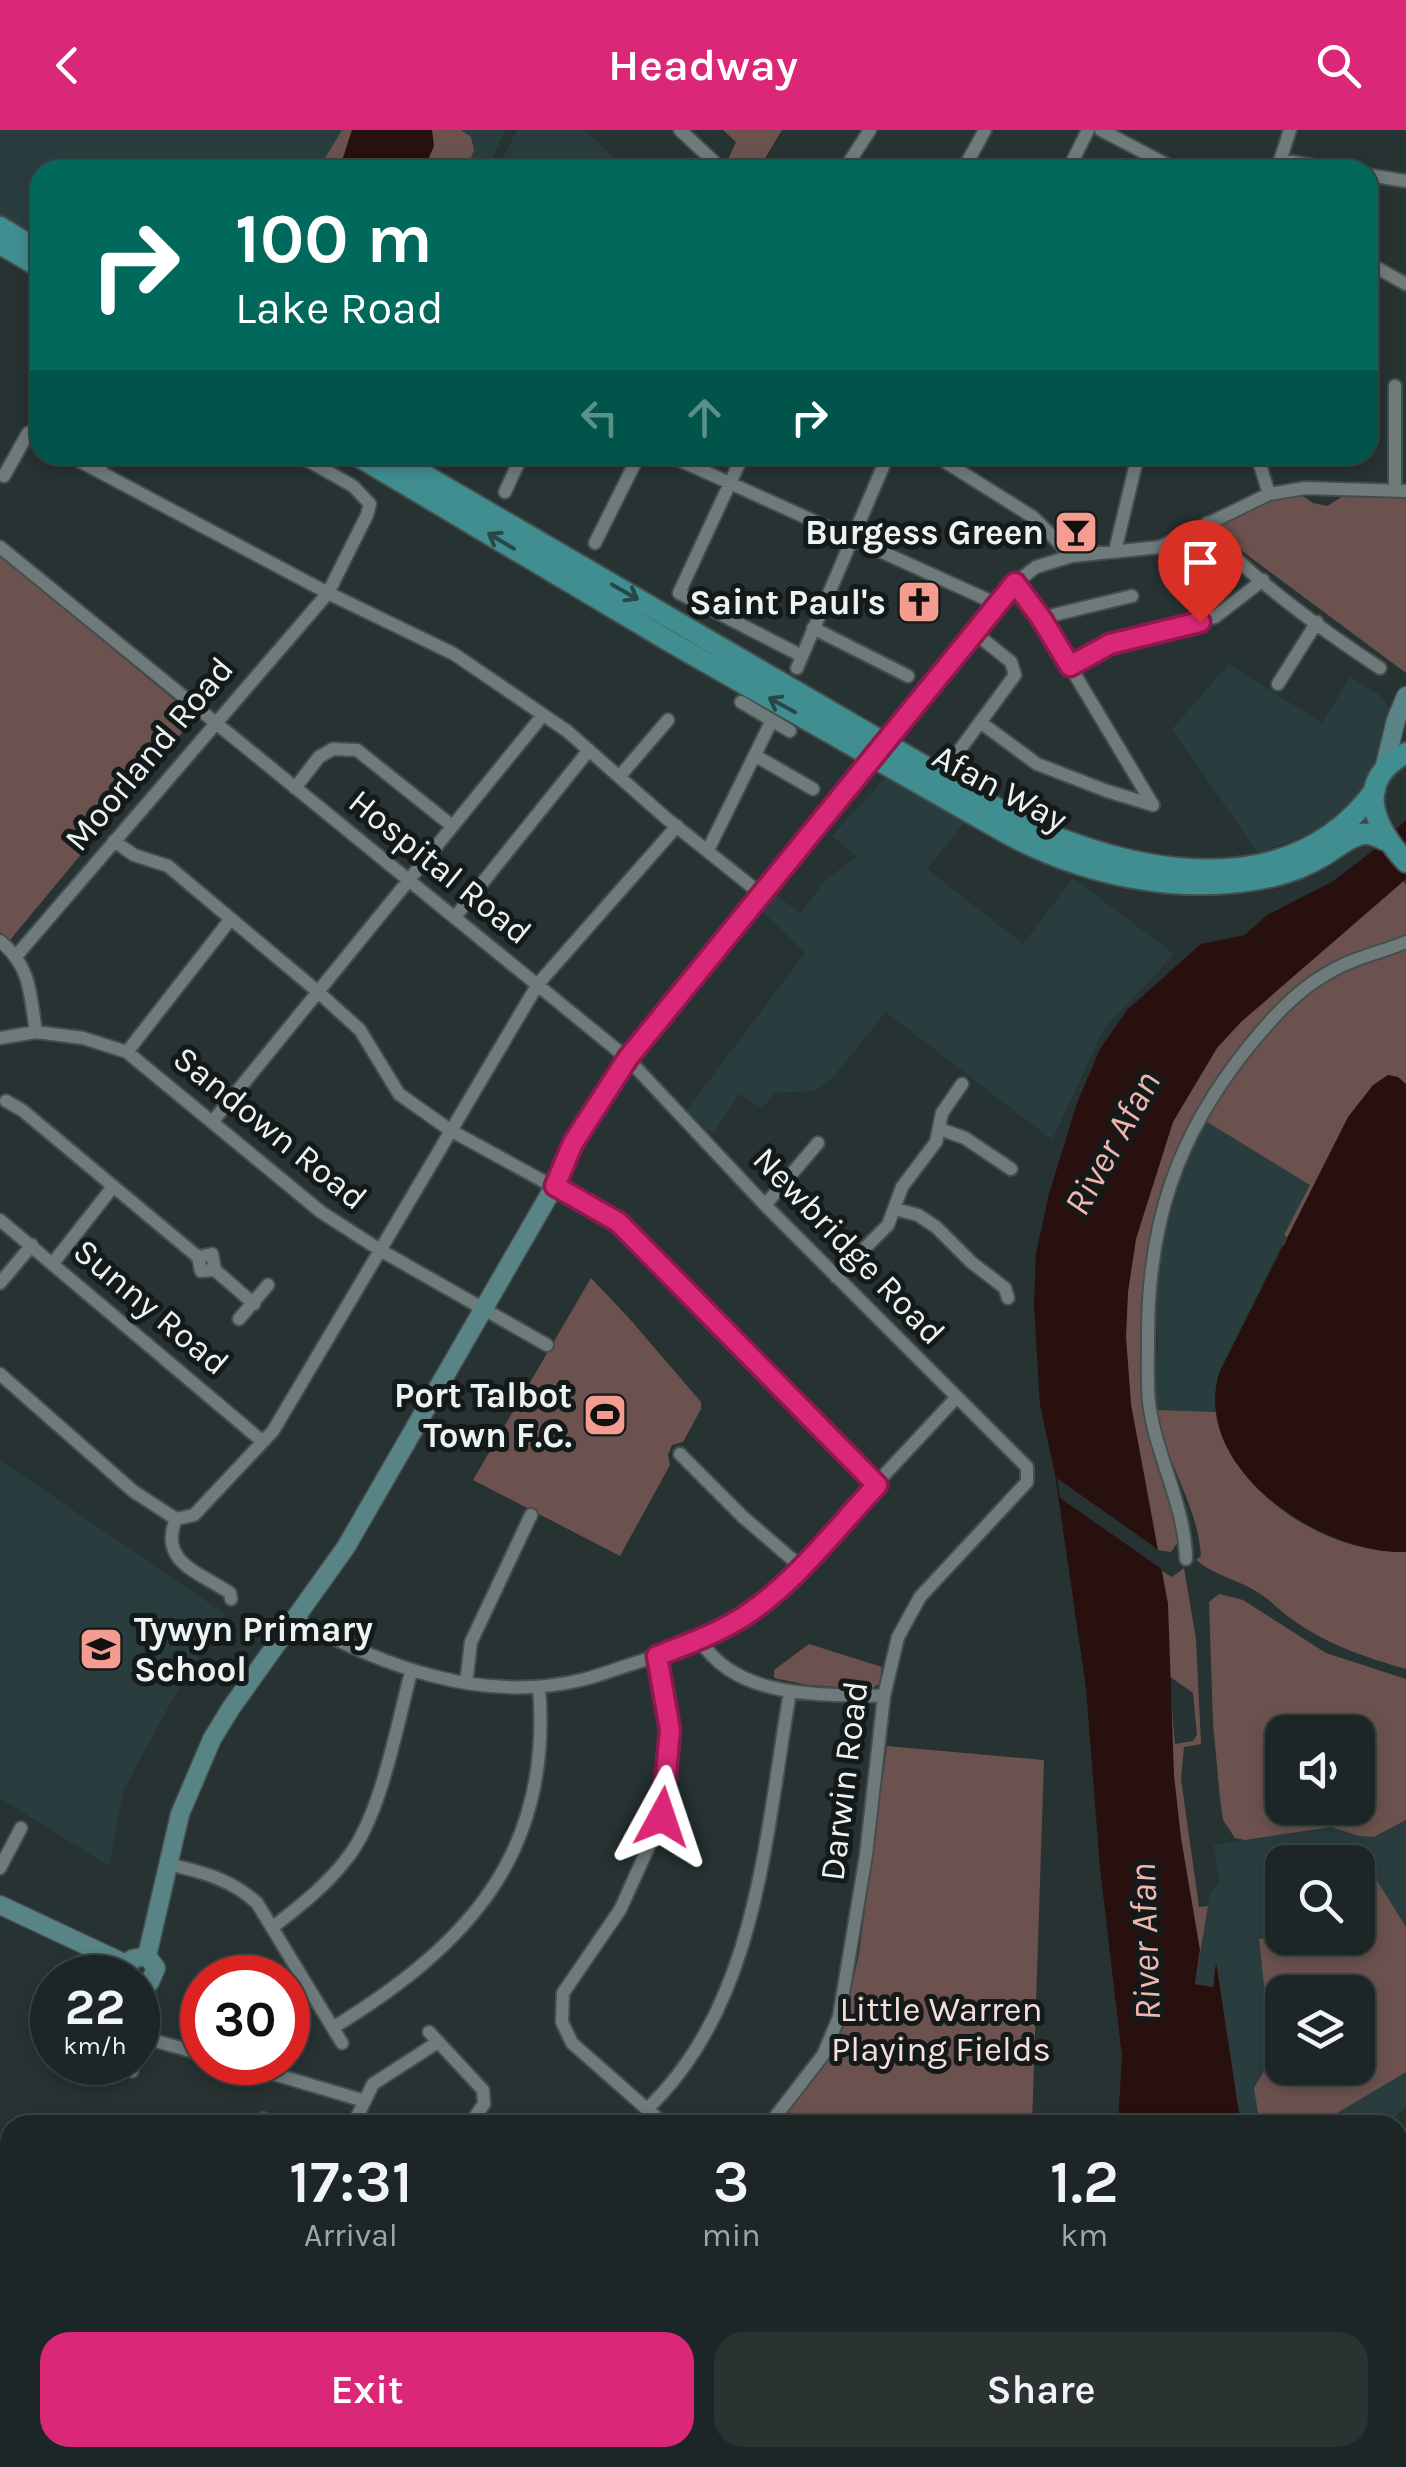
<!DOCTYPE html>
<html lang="en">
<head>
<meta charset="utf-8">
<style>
  :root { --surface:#1d2626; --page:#2a3232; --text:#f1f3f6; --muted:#a0a5a7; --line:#3b4343; --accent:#db2777 }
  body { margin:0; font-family:Karla,sans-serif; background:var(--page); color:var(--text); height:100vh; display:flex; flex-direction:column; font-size:38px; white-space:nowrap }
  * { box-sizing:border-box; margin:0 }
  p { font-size:32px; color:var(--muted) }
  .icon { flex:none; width:55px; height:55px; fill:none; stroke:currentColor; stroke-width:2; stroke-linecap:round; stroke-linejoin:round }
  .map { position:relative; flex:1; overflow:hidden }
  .side { position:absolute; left:0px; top:1985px; width:1408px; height:352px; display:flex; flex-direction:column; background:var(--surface); border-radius:30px 30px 0 0; box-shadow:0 5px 15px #0003,0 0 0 2px var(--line) }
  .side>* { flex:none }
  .top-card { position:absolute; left:30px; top:30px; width:1348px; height:305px; border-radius:30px; box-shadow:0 5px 15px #0003,0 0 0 2px var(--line); background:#00695c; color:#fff; overflow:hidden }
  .buttons { position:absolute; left:1265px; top:1585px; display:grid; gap:20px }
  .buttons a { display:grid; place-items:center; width:110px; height:110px; border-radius:20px; background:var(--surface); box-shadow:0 5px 15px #0003,0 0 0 2px var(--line); font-size:50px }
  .speed { position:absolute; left:30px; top:1825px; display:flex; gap:20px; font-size:50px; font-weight:700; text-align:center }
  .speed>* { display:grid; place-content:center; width:130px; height:130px; border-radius:50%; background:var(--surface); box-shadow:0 5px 15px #0003,0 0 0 2px var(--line); line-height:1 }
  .speed small { font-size:25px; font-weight:400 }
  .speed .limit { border:15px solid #d22; background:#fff; color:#111 }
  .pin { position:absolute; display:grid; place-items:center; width:85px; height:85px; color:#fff; margin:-102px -42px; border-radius:50% 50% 50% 0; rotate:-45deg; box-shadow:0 0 10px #0007 }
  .pin .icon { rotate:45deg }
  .me { position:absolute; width:110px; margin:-55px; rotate:5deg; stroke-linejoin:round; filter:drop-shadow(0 0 8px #0008) }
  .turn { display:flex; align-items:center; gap:35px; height:210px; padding:0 40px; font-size:45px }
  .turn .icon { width:130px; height:130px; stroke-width:2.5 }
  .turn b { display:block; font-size:70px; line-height:85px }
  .lanes { display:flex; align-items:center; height:95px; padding:0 40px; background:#0003; justify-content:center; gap:50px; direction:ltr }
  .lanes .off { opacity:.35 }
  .eta { display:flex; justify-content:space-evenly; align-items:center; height:170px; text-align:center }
  .eta b { font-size:60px; font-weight:600; line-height:70px }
  .button { display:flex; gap:20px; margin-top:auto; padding:20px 40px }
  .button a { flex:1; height:115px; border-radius:30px; background:var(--accent); color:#fff; font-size:40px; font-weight:600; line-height:115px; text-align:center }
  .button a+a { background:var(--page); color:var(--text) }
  header { display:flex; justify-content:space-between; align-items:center; height:130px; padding:0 40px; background:var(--accent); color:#fff; font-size:45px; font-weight:600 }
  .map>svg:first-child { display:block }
  .built { fill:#2a3d3e; fill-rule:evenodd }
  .green { fill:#6b524e; fill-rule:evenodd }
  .water { fill:#27100d }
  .pier { fill:#273232 }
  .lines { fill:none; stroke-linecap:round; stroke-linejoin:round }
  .street-casing { stroke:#454e4e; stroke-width:16 }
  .secondary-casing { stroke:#454e4e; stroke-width:21 }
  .primary-casing { stroke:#454e4e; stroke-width:24 }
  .street { stroke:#6f7b7b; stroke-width:12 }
  .secondary { stroke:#588486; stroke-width:18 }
  .primary { stroke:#418e91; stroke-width:20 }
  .oneway { stroke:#264849 }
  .route-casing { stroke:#8e194d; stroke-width:25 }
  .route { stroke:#db2777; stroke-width:18 }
  .labels { text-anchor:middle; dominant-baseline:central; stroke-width:10; stroke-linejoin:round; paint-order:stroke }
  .poi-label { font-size:35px; font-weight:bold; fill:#ecf3f3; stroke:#141919; text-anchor:end }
  .street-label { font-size:35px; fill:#ecf3f3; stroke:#141919 }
  .park-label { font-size:35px; fill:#f6deda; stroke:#141919 }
  .water-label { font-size:38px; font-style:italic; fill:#f0b5ac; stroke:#141919 }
</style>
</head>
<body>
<header><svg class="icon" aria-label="back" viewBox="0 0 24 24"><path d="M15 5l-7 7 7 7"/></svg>Headway<svg class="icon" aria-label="search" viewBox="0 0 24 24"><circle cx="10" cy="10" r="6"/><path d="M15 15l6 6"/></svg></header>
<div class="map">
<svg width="1406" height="2337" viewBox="0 0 1406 2337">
  <rect width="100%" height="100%" fill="#273232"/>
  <path class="built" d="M0,0H505L486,40H40V107L0,85Z
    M517,0H585L626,40H497Z
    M1229,534L1322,593L1350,547L1381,566L1391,579L1369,651L1349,673L1317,701L1258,723L1172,599Z
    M886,647L932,669L965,692L927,739L1023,814L1073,748L1174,824L1104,899L1052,1010L886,882L834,946L815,961L775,963L762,978L739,964L713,1004L686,981L805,823L761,780L774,764L801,783L825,750L857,727L832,706Z
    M1199,987L1311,1055L1219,1243L1216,1265L1217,1282L1157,1280L1152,1233L1158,1222L1157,1200L1152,1194L1158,1128Z
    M0,1330L225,1484L181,1554L124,1659L109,1736L0,1668Z
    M1406,1690V1978L1397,1984L1393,1995H1241L1217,1836L1213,1858L1195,1855L1210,1762L1219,1754L1214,1715L1331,1697L1359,1706L1380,1705ZM1282,1732H1358V1808H1282ZM1282,1862H1358V1938H1282Z
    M1398,2004L1402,2010L1406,2008V2095L1398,2101Z
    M1406,2157V2337H1297L1302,2328H1398V2162Z"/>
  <path class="green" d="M342,0H461L471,7L474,20L466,40H318Z
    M723,0H782L758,40H733L726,34L736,12Z
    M1300,364L1313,373L1327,376L1342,367L1406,368V543L1223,407L1222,390L1272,369Z
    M0,426L195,587L10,810L0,802Z
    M1403,751L1406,755V1143L1282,1115L1287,1107L1284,1105L1310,1055L1199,987L1154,1115L1149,1269L1180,1409L1171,1422L1157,1420L1162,1441L1172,1447L1184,1438L1196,1509L1201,1614L1184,1617L1181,1649L1199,1777L1208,1776L1195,1854L1213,1857L1216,1831L1241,1995H1181L1100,1052L1159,938L1274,862ZM1169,1546L1193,1563L1197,1605L1193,1611L1175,1614Z
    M591,1148L628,1187L701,1272V1279L683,1312L672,1315L668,1325L670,1335L620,1426L473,1350Z
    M1157,1280L1217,1282C1231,1364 1327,1424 1406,1422V1539C1364,1527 1326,1514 1290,1488C1279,1480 1270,1470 1259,1463C1239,1450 1215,1446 1196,1430L1201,1426C1198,1374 1164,1331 1157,1280Z
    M1219,1464L1243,1470L1326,1523L1406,1549V1690L1374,1707L1359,1706L1331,1697L1245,1710L1235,1708L1223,1690L1220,1669L1213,1593L1209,1472ZM1282,1602H1358V1678H1282Z
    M809,1514L882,1537L879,1554L871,1559L808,1555L774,1548V1540Z
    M887,1616L1044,1630L1032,1995H777L842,1901L859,1823Z
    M1335,1716L1352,1728L1364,1730L1406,1797V1942L1317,1995H1260L1254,1958L1268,1934L1271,1918L1259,1809L1282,1805V1808H1358V1732H1338ZM1282,1862H1358V1938H1282Z
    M1406,2231V2337H1359L1352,2328H1398V2236Z
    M585,2328H715L716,2337H593Z"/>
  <path class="water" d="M352,0H432L434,16L427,32L409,40H339Z
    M1406,690V749L1241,892L1217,918L1173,992L1136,1109L1128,1162L1126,1207L1131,1274L1168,1474L1174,1645L1181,1708L1200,1820L1195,1854L1213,1857L1216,1831L1241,1995H1118L1122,1926L1100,1738L1086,1558L1055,1344L1040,1275L1034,1174L1036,1123L1049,1064L1077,973L1100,919L1127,880L1201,814L1245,805L1267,785L1332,752L1375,719Z
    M1388,945L1398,947L1406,954V1422C1321,1424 1191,1340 1219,1243L1348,987L1373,955Z
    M0,2045L10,2052V2328H585L594,2337H0Z
    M925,2328H1302L1297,2337H909Z"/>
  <path class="pier" d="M1057,1348L1160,1421L1163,1440L1060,1368Z
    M10,2253V2328H15L14,2337H0V2296Z"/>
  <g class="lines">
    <defs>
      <path id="street" d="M680,0L723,40
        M1101,0L1177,40
        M1280,30L1339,40
        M844,40L870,0
        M963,40L985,0
        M1068,40L1088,0
        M1277,40L1290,0
        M1368,45L1406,51
        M1368,133L1406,154
        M68,325L328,463L454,524L567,601L666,688L761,764
        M668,325L997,474
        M743,325L679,463L802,526
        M1257,325L1269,364
        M947,333L1033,387L1072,426
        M98,341L107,325
        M4,346L28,303L40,310
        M1395,361V256
        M505,362L522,325
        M1207,393C1229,435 1337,510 1380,538
        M595,413L639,325
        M0,417L627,928L765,1075L1027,1337V1352L920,1467L898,1507L884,1566L866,1725L839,1887L823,1925L769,1995
        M1115,421L1138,325
        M1015,453L1041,488L1153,675
        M1041,488L1132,466
        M813,498L908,546
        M1070,536L1110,514L1215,487L1263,450
        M797,538L888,325
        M1278,554L1317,492
        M741,572L790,601
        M980,592L1037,634L1107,661L1153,675
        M883,613L1015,453L1036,437L1072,426L1160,417L1269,364L1305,358L1406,361
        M756,626L813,659
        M947,637L1015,545L1011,532L975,503
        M619,647L668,590
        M295,658L319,627L333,619L357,620L451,695
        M114,711L134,725L168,736L317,861L360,900L399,964L450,1000L618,1092L877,1355
        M708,720L772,590
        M455,787L589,620
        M0,811C31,836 30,864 36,902
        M17,825L328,463L367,385L370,374L353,356L298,325
        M0,908L36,902L83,908L127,922L321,1082L380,1120L547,1215
        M127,922L230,790
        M6,971L22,980L198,1127L201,1141L215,1140
        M213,991L543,585
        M940,999L965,1008L1011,1039
        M765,1075L818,1013
        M895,1079L918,1085L936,1097L971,1132L1005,1158L1008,1168
        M0,1090L262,1311
        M198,1127L212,1124L215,1140
        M53,1133L112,1058
        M215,1140L254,1174
        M836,1147L888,1095L902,1057L936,1012L942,983L962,954
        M0,1153L32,1115
        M239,1189L268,1155
        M0,1244L133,1361L176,1389L194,1385L273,1301L538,854L677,696
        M680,1324L743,1387L800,1436
        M176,1389C158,1432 199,1442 230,1463L231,1469
        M1186,1429C1185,1375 1156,1326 1149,1273C1147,1253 1148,1232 1148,1212C1147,1095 1176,1006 1250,915C1273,887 1296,861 1328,843C1352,828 1380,823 1406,812
        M296,1489C382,1536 482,1574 581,1550C599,1546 615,1539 632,1534C685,1518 731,1496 775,1462L956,1268
        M700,1510C737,1570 822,1564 884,1566
        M657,1526L670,1600L662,1687L620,1780L563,1863L562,1892L572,1913L665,1995
        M466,1553L471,1512L531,1385
        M168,1734C202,1742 231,1749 257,1773L342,1913
        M0,1738L21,1698
        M273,1797C300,1776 327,1755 348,1727C381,1685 397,1595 411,1542
        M334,1897C468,1815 553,1723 539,1557
        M429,1902L483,1960L484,1974L469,1995
        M138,1906L202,1924
        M138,1908L143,1855
        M233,1932L365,1971
        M132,1941L133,1932
        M647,1979C758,1874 765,1705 790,1562
        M259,1995L263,1989
        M353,1995L373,1954L438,1912"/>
      <path id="secondary" d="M1383,643L1396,590L1406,566
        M0,1775L128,1835
        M147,1826L180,1684L212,1609L231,1578L346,1417L555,1055L573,1013L627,928L878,619
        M131,1848L128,1840L132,1829L147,1826L156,1838L150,1852L138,1853"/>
      <path id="primary" d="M0,97L40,121
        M0,114L40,137
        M356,325L674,514L1008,704C1086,746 1186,767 1274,746C1292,742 1308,735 1323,726C1335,719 1349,706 1363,704C1371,703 1378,707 1385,710
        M390,325L1017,690C1130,744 1289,778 1375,660
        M1406,623C1352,652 1375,698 1406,732"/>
    </defs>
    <use href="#street" class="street-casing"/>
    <use href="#secondary" class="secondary-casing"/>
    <use href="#primary" class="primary-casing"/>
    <use href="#street" class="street"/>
    <use href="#secondary" class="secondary"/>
    <use href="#primary" class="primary"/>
  </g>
  <defs><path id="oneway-shaft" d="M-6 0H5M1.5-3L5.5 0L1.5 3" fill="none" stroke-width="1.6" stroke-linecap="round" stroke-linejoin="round" transform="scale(2.5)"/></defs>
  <g class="oneway">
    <use href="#oneway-shaft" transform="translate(501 411) rotate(-149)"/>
    <use href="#oneway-shaft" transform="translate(625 462) rotate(30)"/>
    <use href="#oneway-shaft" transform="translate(782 575) rotate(-151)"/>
  </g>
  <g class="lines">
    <defs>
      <path id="route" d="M662,1687L670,1600L657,1526C686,1515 716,1504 743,1487C794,1454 835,1400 877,1355L618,1092L555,1056L573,1013L628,928L1015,453L1041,488L1070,536L1110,514L1200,492"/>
    </defs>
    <use href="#route" class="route-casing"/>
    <use href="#route" class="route"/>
  </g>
  <defs>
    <symbol id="bar-square" viewBox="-11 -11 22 22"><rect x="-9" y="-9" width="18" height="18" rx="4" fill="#f59c91" stroke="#141919"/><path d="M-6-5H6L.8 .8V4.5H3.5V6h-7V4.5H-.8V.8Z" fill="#111"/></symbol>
    <symbol id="church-square" viewBox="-11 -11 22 22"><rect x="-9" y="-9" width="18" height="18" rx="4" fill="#f59c91" stroke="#141919"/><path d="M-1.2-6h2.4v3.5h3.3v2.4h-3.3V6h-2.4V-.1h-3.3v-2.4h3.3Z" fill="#111"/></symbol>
    <symbol id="stadium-square" viewBox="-11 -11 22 22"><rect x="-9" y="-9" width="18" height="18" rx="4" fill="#f59c91" stroke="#141919"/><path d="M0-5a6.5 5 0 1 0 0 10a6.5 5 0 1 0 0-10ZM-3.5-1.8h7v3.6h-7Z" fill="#111"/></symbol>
    <symbol id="school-square" viewBox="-11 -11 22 22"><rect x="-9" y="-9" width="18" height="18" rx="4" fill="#f59c91" stroke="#141919"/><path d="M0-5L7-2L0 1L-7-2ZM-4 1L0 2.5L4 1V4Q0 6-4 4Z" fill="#111"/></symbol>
  </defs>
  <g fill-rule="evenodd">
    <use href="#bar-square" x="1051" y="377" width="50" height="50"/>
    <use href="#church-square" x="894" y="447" width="50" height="50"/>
    <use href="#stadium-square" x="580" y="1260" width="50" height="50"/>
    <use href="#school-square" x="76" y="1494" width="50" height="50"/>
  </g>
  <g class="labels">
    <g class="poi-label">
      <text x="1044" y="402">Burgess Green</text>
      <text x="886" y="472">Saint Paul's</text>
      <text x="572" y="1265">Port Talbot<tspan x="572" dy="40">Town F.C.</tspan></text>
      <text x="134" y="1499" text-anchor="start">Tywyn Primary<tspan x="134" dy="40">School</tspan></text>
    </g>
    <g class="street-label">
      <text transform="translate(149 624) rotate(-50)">Moorland Road</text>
      <text transform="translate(1000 658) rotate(28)">Afan Way</text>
      <text transform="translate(440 737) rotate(39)">Hospital Road</text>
      <text transform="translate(270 998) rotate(39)">Sandown Road</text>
      <text transform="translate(849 1116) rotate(46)">Newbridge Road</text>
      <text transform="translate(151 1177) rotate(40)">Sunny Road</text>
      <text transform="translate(844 1651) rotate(-83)">Darwin Road</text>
    </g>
    <g class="park-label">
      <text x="941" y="1879">Little Warren<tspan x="941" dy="40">Playing Fields</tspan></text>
    </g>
    <g class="water-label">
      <text transform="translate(1112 1013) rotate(-61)">River Afan</text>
      <text transform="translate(1145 1812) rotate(-92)">River Afan</text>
    </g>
  </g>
</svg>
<div class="buttons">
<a><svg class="icon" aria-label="sound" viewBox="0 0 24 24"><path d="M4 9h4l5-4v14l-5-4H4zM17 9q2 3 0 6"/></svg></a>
<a><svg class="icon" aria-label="search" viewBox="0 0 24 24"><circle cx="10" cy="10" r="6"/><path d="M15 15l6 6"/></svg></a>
<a><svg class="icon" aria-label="layers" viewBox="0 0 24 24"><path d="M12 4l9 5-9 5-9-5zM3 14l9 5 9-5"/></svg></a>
</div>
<div class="speed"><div>22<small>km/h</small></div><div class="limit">30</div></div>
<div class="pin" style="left:1200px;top:492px;background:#d93025"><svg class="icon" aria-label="arrive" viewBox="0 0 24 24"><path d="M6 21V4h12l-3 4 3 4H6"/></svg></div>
<svg class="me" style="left:662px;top:1687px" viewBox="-20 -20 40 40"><path d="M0-17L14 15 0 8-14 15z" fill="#db2777" stroke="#fff" stroke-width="4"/></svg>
<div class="top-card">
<div class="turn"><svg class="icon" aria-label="right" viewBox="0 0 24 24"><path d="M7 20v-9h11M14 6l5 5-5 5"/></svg><div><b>100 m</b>Lake Road</div></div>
<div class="lanes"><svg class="icon off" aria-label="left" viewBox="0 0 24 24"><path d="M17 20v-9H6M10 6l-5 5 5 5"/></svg><svg class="icon off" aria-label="ahead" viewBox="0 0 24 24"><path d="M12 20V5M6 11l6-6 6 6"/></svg><svg class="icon" aria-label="right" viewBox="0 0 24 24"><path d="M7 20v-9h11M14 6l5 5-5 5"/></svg></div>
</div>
<section class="side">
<div class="eta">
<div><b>17:31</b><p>Arrival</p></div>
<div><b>3</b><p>min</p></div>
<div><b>1.2</b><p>km</p></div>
</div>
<div class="button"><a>Exit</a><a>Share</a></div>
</section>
</div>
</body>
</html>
